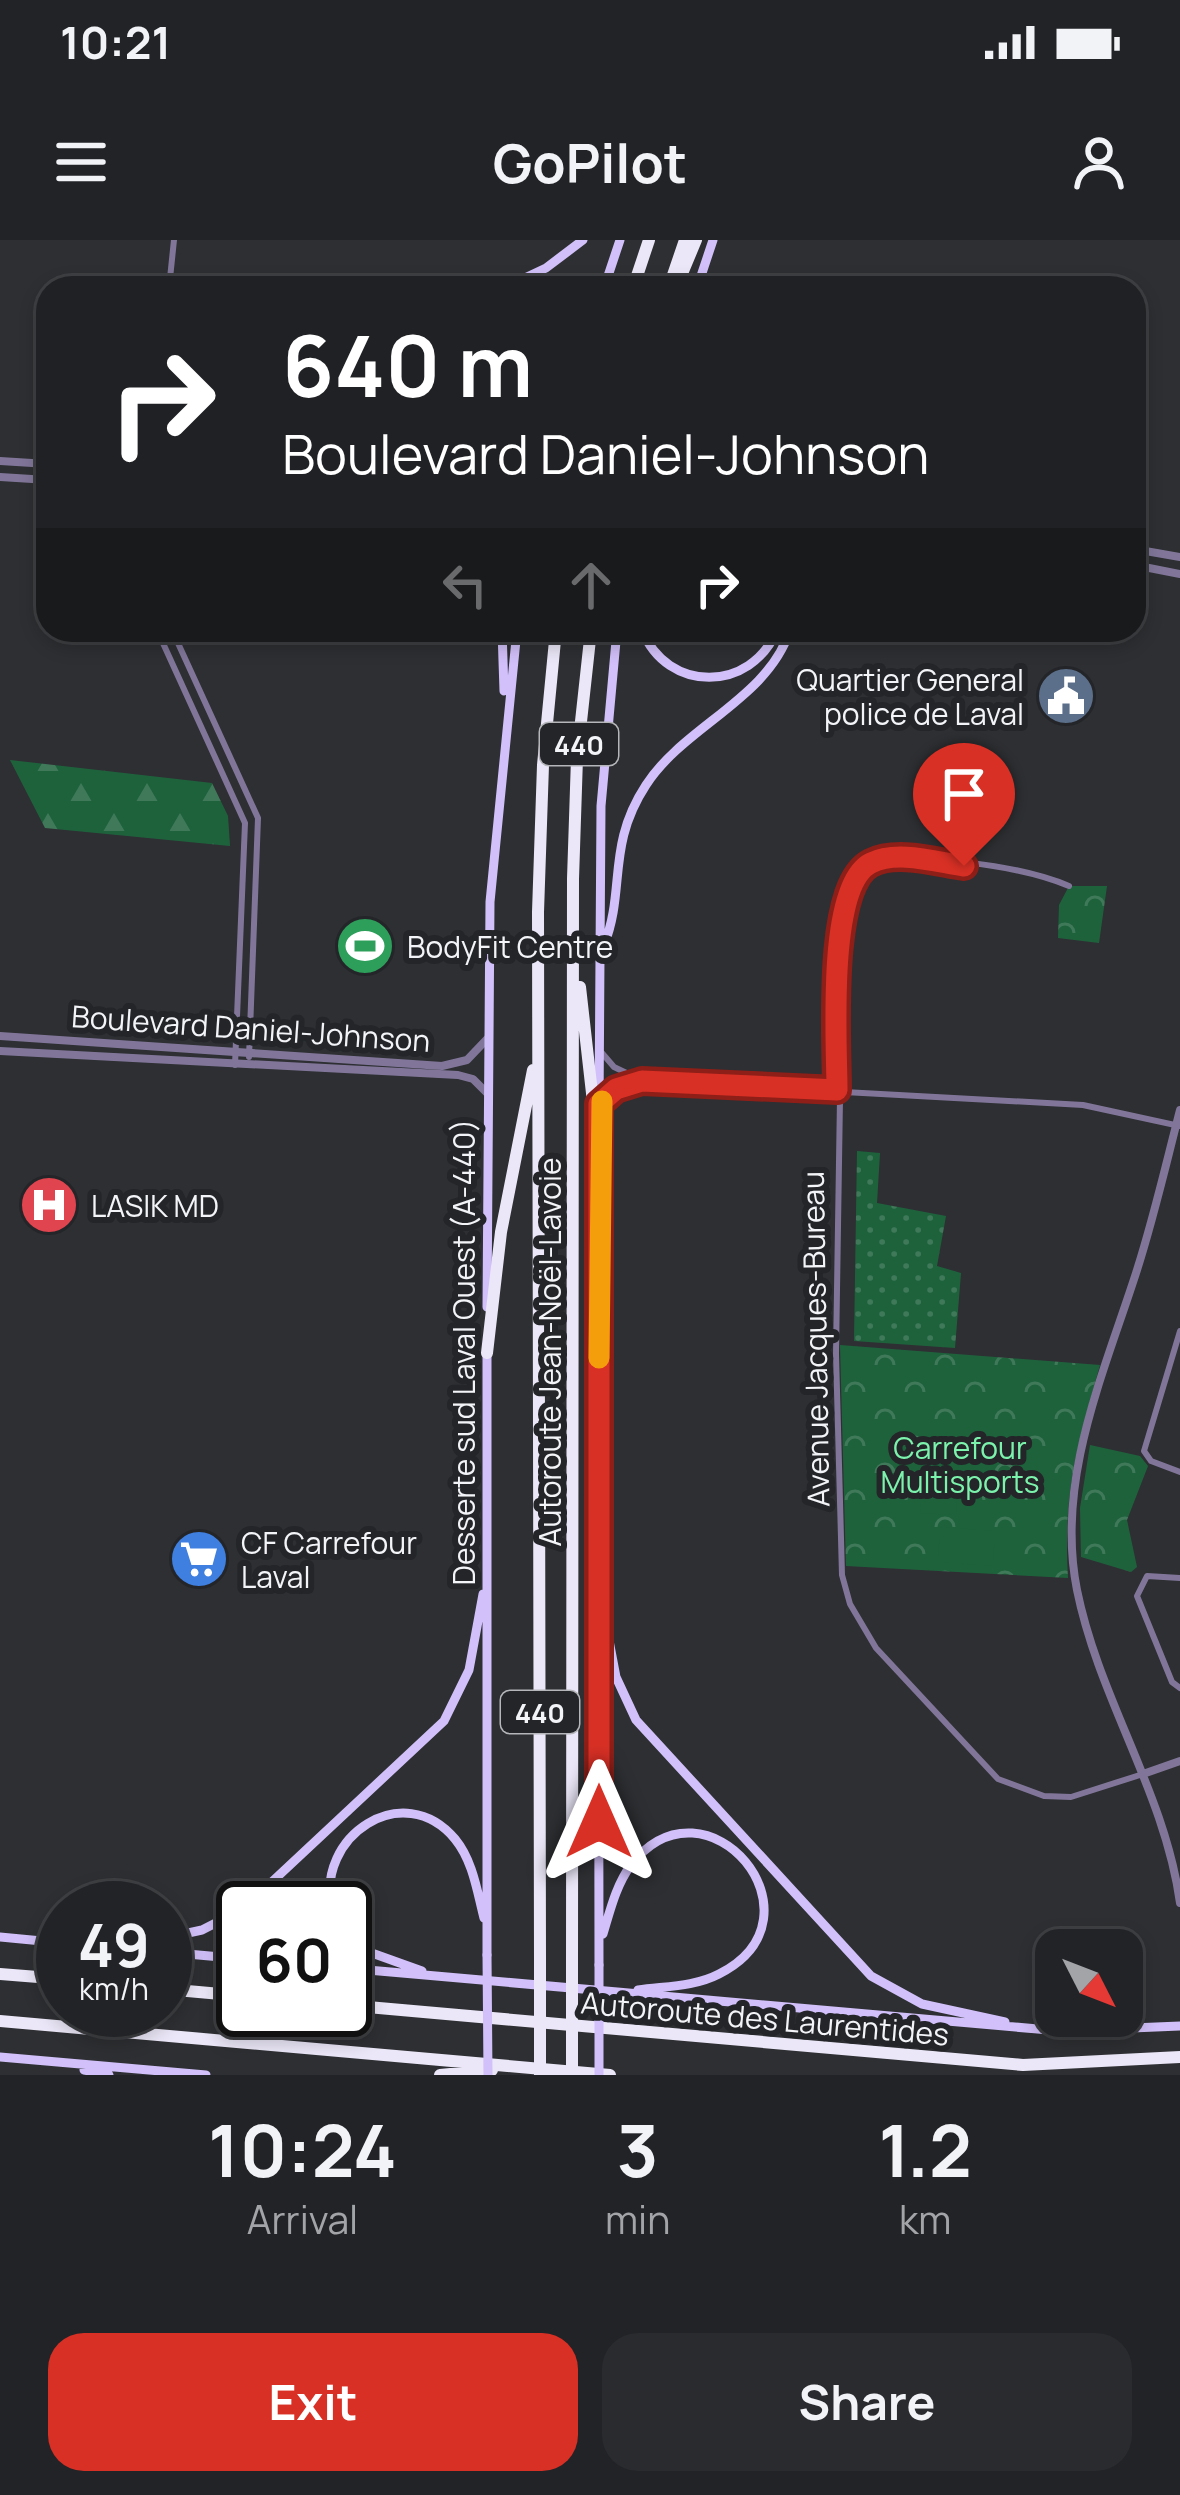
<!DOCTYPE html>
<html lang="en">
<head>
<meta charset="utf-8">
<style>
  :root { --surface:#222326; --page:#2a2b2e; --text:#f1f3f6; --muted:#a2a4a7; --line:#3f4043; --accent:#d93025 }
  body { margin:0; font-family:Manrope,sans-serif; background:var(--page); color:var(--text); height:100vh; display:flex; flex-direction:column; font-size:45px; white-space:nowrap }
  * { box-sizing:border-box; margin:0 }
  p { font-size:39px; color:var(--muted) }
  .icon { flex:none; width:66px; height:66px; fill:none; stroke:currentColor; stroke-width:2; stroke-linecap:round; stroke-linejoin:round }
  .map { position:relative; height:1835px; overflow:hidden }
  .drawer { display:flex; flex-direction:column; background:var(--surface); flex:1 }
  .drawer>* { flex:none }
  .guide { position:absolute; left:36px; top:36px; width:1110px; height:366px; border-radius:36px; box-shadow:0 6px 18px #0003,0 0 0 3px var(--line); background:#202124; color:#fff; overflow:hidden }
  .needle { width:78px; rotate:132deg }
  .tools { position:absolute; left:1035px; top:1689px; display:grid; gap:24px }
  .tools a { display:grid; place-items:center; width:108px; height:108px; border-radius:24px; background:var(--surface); box-shadow:0 6px 18px #0003,0 0 0 3px var(--line); font-size:60px }
  .speed { position:absolute; left:36px; top:1641px; display:flex; gap:24px; font-size:60px; font-weight:700; text-align:center }
  .speed>* { display:grid; place-content:center; width:156px; height:156px; border-radius:50%; background:var(--surface); box-shadow:0 6px 18px #0003,0 0 0 3px var(--line); line-height:1 }
  .speed small { font-size:30px; font-weight:400 }
  .speed .limit { border:6px solid #111; border-radius:18px; background:#fff; color:#111 }
  .pin { position:absolute; display:grid; place-items:center; width:102px; height:102px; color:#fff; margin:-123px -51px; border-radius:50% 50% 50% 0; rotate:-45deg; box-shadow:0 0 12px #0007 }
  .pin .icon { rotate:45deg }
  .me { position:absolute; width:132px; margin:-66px; rotate:0deg; stroke-linejoin:round; filter:drop-shadow(0 0 9px #0008) }
  .turn { display:flex; align-items:center; gap:42px; height:252px; padding:0 48px; font-size:54px }
  .turn .icon { width:156px; height:156px; stroke-width:2.5 }
  .turn b { display:block; font-size:84px; line-height:102px }
  .lanes { display:flex; align-items:center; height:114px; padding:0 48px; background:#0003; justify-content:center; gap:60px; direction:ltr }
  .lanes .off { opacity:.35 }
  .eta { display:flex; justify-content:space-evenly; align-items:center; height:204px; text-align:center }
  .eta b { font-size:72px; font-weight:700; line-height:84px }
  .action { display:flex; gap:24px; margin-top:auto; padding:24px 48px }
  .action a { flex:1; height:138px; border-radius:36px; background:var(--accent); color:#fff; font-size:48px; font-weight:700; line-height:138px; text-align:center }
  .action a+a { background:var(--page); color:var(--text) }
  .status { display:flex; justify-content:space-between; align-items:center; height:84px; padding:0 60px; background:var(--surface); direction:ltr }
  .status svg { height:33px; fill:currentColor }
  header { display:flex; justify-content:space-between; align-items:center; height:156px; padding:0 48px; background:var(--surface); font-size:54px; font-weight:700 }
  .map>svg:first-child { display:block }
  .grass { fill:url(#grass-dots) }
  .forest { fill:url(#forest-firs) }
  .park { fill:url(#park-crowns) }
  .pitch { fill:#1e623c }
  .lines { fill:none; stroke-linecap:round; stroke-linejoin:round }
  .minor { stroke:#817699; stroke-width:6 }
  .tertiary { stroke:#817699; stroke-width:8 }
  .primary { stroke:#d1c0f9; stroke-width:9 }
  .motorway { stroke:#ebe7f8; stroke-width:12 }
  .primary-bridge { stroke:#d1c0f9; stroke-width:9 }
  .motorway-bridge { stroke:#ebe7f8; stroke-width:12 }
  .route-casing { stroke:#8d1f18; stroke-width:30 }
  .route { stroke:#d93025; stroke-width:21 }
  .slow { stroke:#f59e0b; stroke-width:21 }
  .labels { text-anchor:middle; dominant-baseline:central; stroke-width:12; stroke-linejoin:round; paint-order:stroke }
  .shield { fill:#232528; stroke:#b5b6b9; stroke-width:3 }
  .shield-label { font-size:27px; font-weight:bold; fill:#f3f4f7 }
  .poi-label { font-size:30px; fill:#f3f4f7; stroke:#232528; text-anchor:start }
  .street-label { font-size:30px; fill:#f3f4f7; stroke:#232528 }
  .park-label { font-size:30px; fill:#7cf3ac; stroke:#232528 }
</style>
</head>
<body>
<div class="status"><b>10:21</b><svg viewBox="0 0 49 12"><path d="M0 12V9h3v3zM5 12V6h3v6zM10 12V3h3v9zM15 12V0h3v12zM26 1h20v11H26zM47 4h2v5h-2z"/></svg></div>
<header><svg class="icon" aria-label="menu" viewBox="0 0 24 24"><path d="M4 6h16M4 12h16M4 18h16"/></svg>GoPilot<svg class="icon" aria-label="person" viewBox="0 0 24 24"><circle cx="12" cy="8" r="4"/><path d="M4 21q1-7 8-7t8 7"/></svg></header>
<div class="map">
<svg width="1180" height="1835" viewBox="0 0 1180 1835">
  <defs>
    <pattern id="grass-dots" width="8" height="8" patternUnits="userSpaceOnUse" patternTransform="scale(3)"><rect width="8" height="8" fill="#1e623c"/><path d="M2 2h.1M6 6h.1" fill="none" stroke="#3f7959" stroke-width="1.8" stroke-linecap="round"/></pattern>
    <pattern id="forest-firs" width="22" height="20" patternUnits="userSpaceOnUse" patternTransform="scale(3)"><rect width="22" height="20" fill="#1e623c"/><path d="M5 1l3.5 6h-7zM16 11l3.5 6h-7z" fill="#3f7959"/></pattern>
    <pattern id="park-crowns" width="20" height="18" patternUnits="userSpaceOnUse" patternTransform="scale(3)"><rect width="20" height="18" fill="#1e623c"/><path d="M2 6a3 3 0 1 1 6 0M12 15a3 3 0 1 1 6 0" fill="none" stroke="#3f7959"/></pattern>
  </defs>
  <rect width="100%" height="100%" fill="#2d2f32"/>
  <path class="grass" d="M857,911L880,913L877,963L946,976L937,1026L961,1033L955,1108L854,1101Z"/>
  <path class="forest" d="M10,520L212,543L228,576L230,606L45,588Z"/>
  <path class="park" d="M1069,646H1107L1099,703L1058,698L1059,665Z
    M840,1105L1100,1125C1077,1206 1063,1253 1068,1338L846,1326Z
    M1090,1205L1140,1216L1148,1226L1127,1280L1137,1327L1131,1332L1081,1317L1080,1268Z"/>
  <path class="pitch" d="M924,1218L959,1221L956,1275L920,1273Z
    M940,1287L995,1291L993,1326L938,1322Z"/>
  <g class="lines">
    <path class="minor" d="M169,48L174,0
      M157,390L245,583L235,825
      M172,390L258,578L249,817
      M1069,646C1022,626 916,611 868,624L843,667L836,1114L842,1335L850,1364L876,1408L998,1539L1044,1556L1071,1557L1143,1534
      M602,813L614,827L639,839
      M600,863L616,849L642,841L1083,865L1180,886
      M1180,1091L1144,1211L1151,1221L1180,1232
      M1180,1338L1147,1336L1137,1356L1172,1442L1180,1448"/>
    <path class="tertiary" d="M0,221L48,224
      M0,237L48,240
      M1134,309L1180,317
      M1134,325L1180,334
      M0,796L442,826L467,820L488,798
      M0,811L458,835L473,839L488,854
      M1180,870C1166,924 1154,977 1137,1030C1104,1133 1055,1240 1077,1350C1099,1459 1165,1553 1180,1663
      M1143,1534L1180,1521"/>
    <path class="primary" d="M504,48L546,28L583,0
      M604,48L620,0
      M697,48L713,0
      M502,390L504,451
      M642,390C667,453 751,453 777,390
      M604,705C626,650 606,606 646,545C684,486 768,459 790,390
      M599,869L601,566L617,390
      M598,904L599,1725
      M487,1067L490,662L517,390
      M603,1369L616,1437L636,1480L871,1736L922,1764L1005,1782
      M244,1668L444,1481L469,1430L483,1354
      M332,1668C315,1597 403,1537 455,1599C473,1621 477,1651 484,1678
      M345,1691L369,1712L422,1731
      M603,1694C610,1671 616,1645 631,1625C706,1528 832,1677 719,1734C694,1747 665,1746 638,1750
      M0,1697L63,1703
      M165,1698L202,1690L243,1669
      M165,1712L243,1719
      M487,1715V1108
      M345,1728L1060,1791L1180,1786
      M0,1817L206,1835
      M84,1830L109,1835"/>
    <path class="motorway" d="M671,41L685,0
      M633,48L649,0
      M676,48L696,0
      M580,747L598,906
      M487,1113L501,992L533,830
      M540,1719L538,672L543,525L556,390
      M572,1723L573,639L577,518L591,390
      M0,1734L63,1739
      M165,1749L243,1756
      M345,1765L1023,1825L1180,1817
      M0,1781L610,1835
      M440,1835L492,1830"/>
    <path class="primary-bridge" d="M487,1715L488,1835
      M599,1725V1835"/>
    <path class="motorway-bridge" d="M540,1835V1719
      M572,1835V1723"/>
  </g>
  <g class="lines">
    <defs>
      <path id="route" d="M599,1582V864L616,849L642,841L837,850C837,804 826,645 871,623C897,610 936,622 964,626"/>
    </defs>
    <use href="#route" class="route-casing"/>
    <use href="#route" class="route"/>
    <path class="slow" d="M599,1118L602,861"/>
  </g>
  <defs>
    <symbol id="civic-disc" viewBox="-11 -11 22 22"><circle r="9.5" fill="#5c6f8a" stroke="#232528"/><path d="M-.6-6.5H3V-4.5H.6V-3L4-1V1h2V6H-6V1h2V-1L-.6-3ZM-1.2 2.5V6h2.4V2.5Z" fill="#fff"/></symbol>
    <symbol id="stadium-disc" viewBox="-11 -11 22 22"><circle r="9.5" fill="#2e9e5b" stroke="#232528"/><path d="M0-5a6.5 5 0 1 0 0 10a6.5 5 0 1 0 0-10ZM-3.5-1.8h7v3.6h-7Z" fill="#fff"/></symbol>
    <symbol id="hospital-disc" viewBox="-11 -11 22 22"><circle r="9.5" fill="#e0444e" stroke="#232528"/><path d="M-5-5h3v3.5h4V-5h3V5h-3V1.5h-4V5h-3Z" fill="#fff"/></symbol>
    <symbol id="supermarket-disc" viewBox="-11 -11 22 22"><circle r="9.5" fill="#3f7fe0" stroke="#232528"/><path d="M-6-5.5h2.5l.6 2H6L4.5 2H-2.5L-4.4-4H-6ZM-1.5 3.2a1.3 1.3 0 1 0 .1 0ZM3 3.2a1.3 1.3 0 1 0 .1 0Z" fill="#fff"/></symbol>
  </defs>
  <g fill-rule="evenodd">
    <use href="#civic-disc" x="1033" y="423" width="66" height="66"/>
    <use href="#stadium-disc" x="332" y="673" width="66" height="66"/>
    <use href="#hospital-disc" x="16" y="932" width="66" height="66"/>
    <use href="#supermarket-disc" x="166" y="1286" width="66" height="66"/>
  </g>
  <g class="labels">
    <g class="shield">
      <rect x="540" y="483" width="78" height="42" rx="9"/>
      <rect x="501" y="1451" width="78" height="42" rx="9"/>
    </g>
    <g class="shield-label">
      <text x="579" y="504">440</text>
      <text x="540" y="1472">440</text>
    </g>
    <g class="poi-label">
      <text x="1024" y="439" text-anchor="end">Quartier General<tspan x="1024" dy="34">police de Laval</tspan></text>
      <text x="407" y="706">BodyFit Centre</text>
      <text x="91" y="965">LASIK MD</text>
      <text x="241" y="1302">CF Carrefour<tspan x="241" dy="34">Laval</tspan></text>
    </g>
    <g class="street-label">
      <text transform="translate(251 788) rotate(4)">Boulevard Daniel-Johnson</text>
      <text transform="translate(815 1099) rotate(-91)">Avenue Jacques-Bureau</text>
      <text transform="translate(463 1112) rotate(-90)">Desserte sud Laval Ouest (A-440)</text>
      <text transform="translate(549 1112) rotate(-90)">Autoroute Jean-Noël-Lavoie</text>
      <text transform="translate(765 1778) rotate(5)">Autoroute des Laurentides</text>
    </g>
    <g class="park-label">
      <text x="960" y="1207">Carrefour<tspan x="960" dy="34">Multisports</tspan></text>
    </g>
  </g>
</svg>
<div class="tools">
<a><svg class="needle" viewBox="-14 -14 28 28"><path d="M0-13l5 13h-10z" fill="#e53935"/><path d="M0 13l5-13h-10z" fill="#a2a4a7"/></svg></a>
</div>
<div class="speed"><div>49<small>km/h</small></div><div class="limit">60</div></div>
<div class="pin" style="left:964px;top:626px;background:#d93025"><svg class="icon" aria-label="arrive" viewBox="0 0 24 24"><path d="M6 21V4h12l-3 4 3 4H6"/></svg></div>
<svg class="me" style="left:599px;top:1582px" viewBox="-20 -20 40 40"><path d="M0-17L14 15 0 8-14 15z" fill="#d93025" stroke="#fff" stroke-width="4"/></svg>
<div class="guide">
<div class="turn"><svg class="icon" aria-label="right" viewBox="0 0 24 24"><path d="M7 20v-9h11M14 6l5 5-5 5"/></svg><div><b>640 m</b>Boulevard Daniel-Johnson</div></div>
<div class="lanes"><svg class="icon off" aria-label="left" viewBox="0 0 24 24"><path d="M17 20v-9H6M10 6l-5 5 5 5"/></svg><svg class="icon off" aria-label="ahead" viewBox="0 0 24 24"><path d="M12 20V5M6 11l6-6 6 6"/></svg><svg class="icon" aria-label="right" viewBox="0 0 24 24"><path d="M7 20v-9h11M14 6l5 5-5 5"/></svg></div>
</div>
</div>
<section class="drawer">
<div class="eta">
<div><b>10:24</b><p>Arrival</p></div>
<div><b>3</b><p>min</p></div>
<div><b>1.2</b><p>km</p></div>
</div>
<div class="action"><a>Exit</a><a>Share</a></div>
</section>
</body>
</html>
